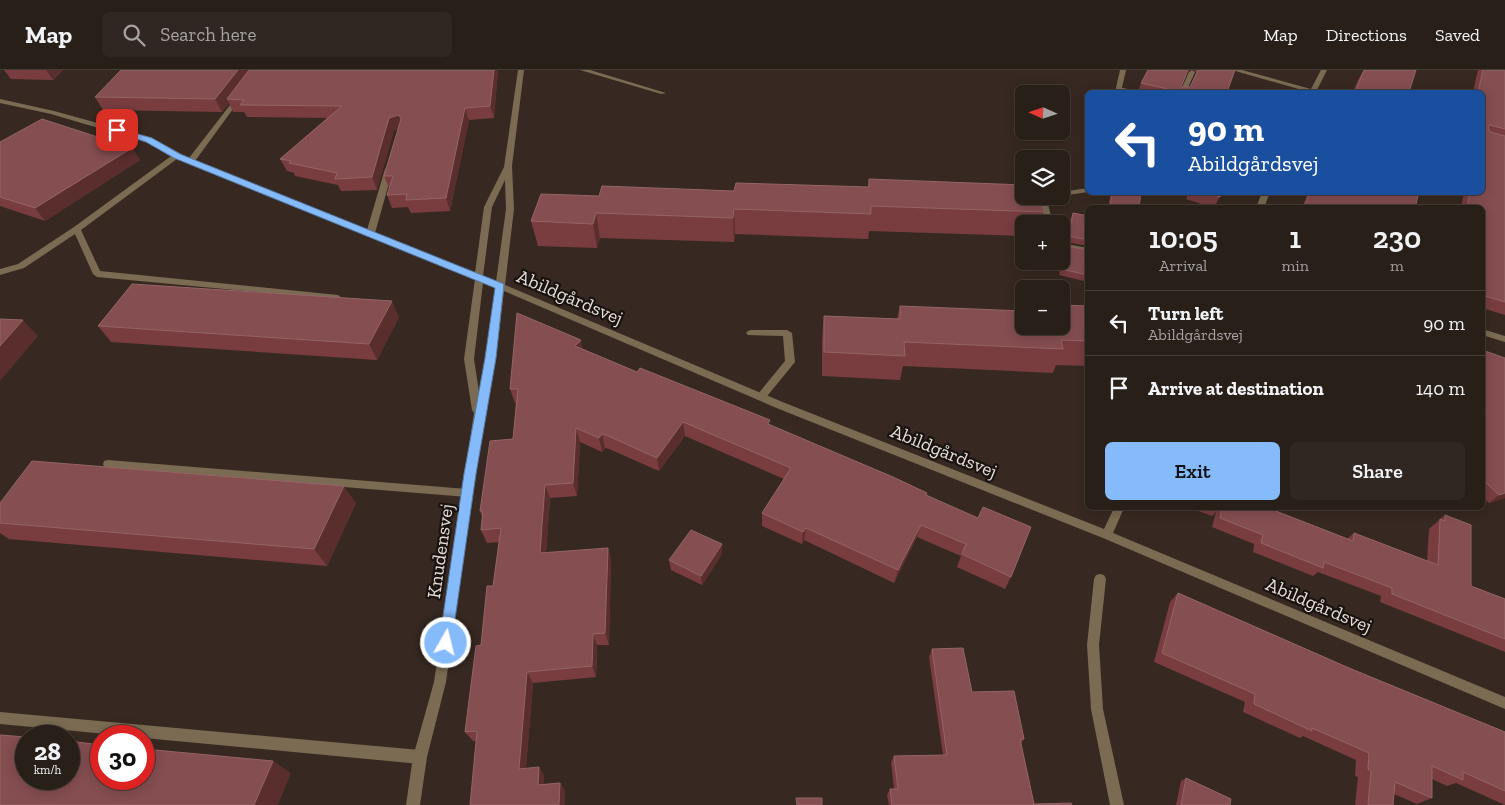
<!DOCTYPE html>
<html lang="en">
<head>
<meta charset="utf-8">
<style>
  :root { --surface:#291f19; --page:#312722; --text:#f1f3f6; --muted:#a5a2a2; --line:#453d38; --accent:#86bbfb }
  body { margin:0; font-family:"Zilla Slab",serif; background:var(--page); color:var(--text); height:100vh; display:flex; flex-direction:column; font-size:19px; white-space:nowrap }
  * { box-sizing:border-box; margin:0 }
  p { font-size:16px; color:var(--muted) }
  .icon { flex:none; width:28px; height:28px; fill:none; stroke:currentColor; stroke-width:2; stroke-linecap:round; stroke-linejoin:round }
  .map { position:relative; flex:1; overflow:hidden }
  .drawer { position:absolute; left:1085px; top:135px; width:400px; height:305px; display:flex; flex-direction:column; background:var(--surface); border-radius:8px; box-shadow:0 2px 12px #0003,0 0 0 1px var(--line) }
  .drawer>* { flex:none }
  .hud { position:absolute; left:1085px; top:20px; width:400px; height:105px; border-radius:8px; box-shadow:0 2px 12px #0003,0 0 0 1px var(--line); background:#1a4fa0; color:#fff; overflow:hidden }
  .needle { width:32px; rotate:273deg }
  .controls { position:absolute; left:1015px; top:15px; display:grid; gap:10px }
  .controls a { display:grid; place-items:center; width:55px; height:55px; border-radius:8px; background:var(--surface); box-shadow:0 2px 12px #0003,0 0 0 1px var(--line); font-size:25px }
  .speed { position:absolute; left:15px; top:655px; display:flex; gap:10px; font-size:25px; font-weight:700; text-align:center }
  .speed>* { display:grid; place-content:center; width:65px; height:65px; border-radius:50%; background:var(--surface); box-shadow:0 2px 12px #0003,0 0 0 1px var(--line); line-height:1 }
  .speed small { font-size:12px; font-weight:400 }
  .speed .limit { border:8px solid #d22; background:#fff; color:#111 }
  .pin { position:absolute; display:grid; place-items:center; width:42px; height:42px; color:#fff; margin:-21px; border-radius:10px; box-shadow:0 2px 8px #0006 }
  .me { position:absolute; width:55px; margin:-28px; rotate:8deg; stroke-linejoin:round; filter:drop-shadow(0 0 4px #0008) }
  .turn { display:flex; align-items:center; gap:18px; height:105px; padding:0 20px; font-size:22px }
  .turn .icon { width:65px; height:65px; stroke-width:2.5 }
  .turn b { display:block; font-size:35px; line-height:42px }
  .eta { display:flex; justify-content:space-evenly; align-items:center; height:85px; text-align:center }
  .eta b { font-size:30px; font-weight:600; line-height:35px }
  .action { display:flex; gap:10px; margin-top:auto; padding:10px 20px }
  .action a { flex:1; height:58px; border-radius:8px; background:var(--accent); color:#111; font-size:20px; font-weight:600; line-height:58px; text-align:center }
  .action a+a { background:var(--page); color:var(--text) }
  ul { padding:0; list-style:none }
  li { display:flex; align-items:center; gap:15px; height:65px; padding:0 20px; border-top:1px solid var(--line) }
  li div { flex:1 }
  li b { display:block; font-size:19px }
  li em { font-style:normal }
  header { display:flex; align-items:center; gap:30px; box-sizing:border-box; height:70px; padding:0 25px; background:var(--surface); border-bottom:1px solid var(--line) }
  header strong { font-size:24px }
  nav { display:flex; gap:28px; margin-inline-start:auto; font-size:18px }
  .search { width:350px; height:45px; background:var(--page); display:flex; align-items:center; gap:12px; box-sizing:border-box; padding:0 18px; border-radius:8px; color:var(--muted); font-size:19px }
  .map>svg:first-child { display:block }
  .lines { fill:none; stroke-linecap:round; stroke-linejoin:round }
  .lane { fill:#7a6b52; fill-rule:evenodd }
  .street { fill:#7a6b52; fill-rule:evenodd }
  .wall { fill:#793d40 }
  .shaded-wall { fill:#5a2e2d }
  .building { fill:#854e51; stroke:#946566 }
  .route { fill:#86bbfb; stroke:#577aa3 }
  .labels { text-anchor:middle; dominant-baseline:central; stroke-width:4.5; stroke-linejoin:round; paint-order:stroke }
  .street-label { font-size:19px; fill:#e7ddd8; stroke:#191310 }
</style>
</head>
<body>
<header>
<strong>Map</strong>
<div class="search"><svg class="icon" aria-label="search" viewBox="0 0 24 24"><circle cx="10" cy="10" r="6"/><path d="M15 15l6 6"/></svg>Search here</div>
<nav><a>Map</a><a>Directions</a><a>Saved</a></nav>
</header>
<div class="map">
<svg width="1505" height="735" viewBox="0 0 1505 735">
  <rect width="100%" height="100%" fill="#372921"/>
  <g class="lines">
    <path class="lane" d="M1192,0L1195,2L1186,22H1180L1189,2Z
      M1119,17L1136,21L1137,22H1126L1117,20L1116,19Z
      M174,84H180L181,86L81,160L100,201L338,225L342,228L341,230L97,207L93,204L75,164L24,198L0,205V199L18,194L74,157Z
      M1038,126H1046L1053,154H1045Z
      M1061,173L1088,178V184L1061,179Z
      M751,260H787L792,263L795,292L764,330H758L756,327L758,324L785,291L783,266L748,265L746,263L748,261Z
      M108,390L467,419L471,420L472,423L471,426L467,427L108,398L104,397L103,394L104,391Z
      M0,642L420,680L425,682L427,687L425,692L420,694L144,668V666H128L0,654Z"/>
    <path class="street" d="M518,0H524L512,96L514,139L505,215L785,333L1104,459L1114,438H1124L1113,463L1505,627V639L1103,468L779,339L504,221L496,288L483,348L446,612L427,687L420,735H406L413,687L434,612L474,343L472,340L464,289L475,209L174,88L146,72L51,44L0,33V29L54,41L152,68L189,88L237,26H241V28L195,91L367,160L385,99L389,97H392L393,99L375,163L475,203L484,137L504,97ZM505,110L506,139L496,212L483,206L492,137ZM483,213L496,218L486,288L479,322L474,289Z
      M580,0H590L666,23L661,24Z
      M1120,0H1126L1121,22H1115Z
      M1232,0H1242L1311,19L1321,0H1327L1317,20L1318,22H1309Z
      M1088,118V122L1061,126V122Z
      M1262,122H1270L1264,138H1256Z
      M1482,259L1505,266V272L1482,265Z
      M1100,504L1104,505L1106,509L1099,575L1103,639L1124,735H1110L1091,639L1087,575L1094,509L1096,505Z"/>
  </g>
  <path class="wall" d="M4,0H63L53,10L11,9Z
    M498,0L494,48L469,50L450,141L411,143L408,137L392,138L387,125L389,118L384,106L398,59L394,60L377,120L341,121L338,115L295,106L294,103L287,101L280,89L327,48L247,47L244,42H233L229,33L222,42L103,40L95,27Z
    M1190,0L1188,1L1181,17H1190L1197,3L1194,0H1235L1227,22H1155L1139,19L1141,13Z
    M1364,0H1416L1409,22H1353L1358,10Z
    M1478,0H1505V245L1482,238V138H1461L1464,122H1482V22H1473Z
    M0,72L132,78L140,90L45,151L0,136Z
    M869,109L1044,142L1040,154H1024V166L869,161L868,169L735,164L734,172L600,168L597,178L538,176L531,151L599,126L734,121L868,117Z
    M1111,122H1141L1139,138H1108Z
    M1189,122H1222L1214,138L1186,129Z
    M1308,122H1419L1415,138H1302Z
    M1073,143L1088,146V176L1066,172L1071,149Z
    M1066,176L1088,180V212L1059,205L1064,182Z
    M900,236L1024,256L1088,236V296L1056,295L1053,303L903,296L900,310L822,306V270L824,246L897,249Z
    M399,247L377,290L111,272L98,256Z
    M583,279L637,302L770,355L927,425L1011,507L1005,519L957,497L961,486L917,467L894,513L804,470L802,474L762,456V443L784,409L685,366L659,401L609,379L605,378L602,382L580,372L577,426L550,428L546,483L608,478L611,490L609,575H597L596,607L533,613L526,698L544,705V714L560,713L565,721V735L476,671H473L465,662L481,575L493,516L499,472L487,473L481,460L482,447L480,441L513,369L516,333H515L510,319Z
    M1482,280L1505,288V428L1489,433L1482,427Z
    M0,433H356L327,496L9,469L0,463Z
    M1190,438H1268L1347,469L1354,463L1427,491L1429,459L1445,445L1471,516L1505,529V582L1380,532L1381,526L1318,502L1313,506L1253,482L1254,474L1212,457L1216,442L1212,446Z
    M722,484L702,515L671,500L669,490Z
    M1178,523L1349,598L1505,662V735L1456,713L1447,716L1432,709V728L1417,734L1394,724L1393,735H1355L1358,707L1355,706L1356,690L1303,666L1300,668L1243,642L1245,632L1154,592L1170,532Z
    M932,579L972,622L1024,669L1021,674L1034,734L1072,735H889L887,725L890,719H894L891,692L894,686L943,685L929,587Z
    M1186,708L1230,735H1176L1181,711Z"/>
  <path class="shaded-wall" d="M46,0H63L53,10Z
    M238,0H254L227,29L229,33L222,42L215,29Z
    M494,0H498L494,48L490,36Z
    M465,38L469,50L450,141L446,128Z
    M399,45L404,57L394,60L377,120L372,107L389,48Z
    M132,78L140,90L45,151L35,138Z
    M734,139L735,164L734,172L733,148Z
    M596,143L600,168L597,178L593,154Z
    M392,231L399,247L377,290L369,274Z
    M23,250L38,266L0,311V276Z
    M581,270L584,284L575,276Z
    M683,352L685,366L659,401L657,388Z
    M576,358L580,372L577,426L573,413Z
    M602,364L605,378L602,382L599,368Z
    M545,415L550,428L545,496L540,483Z
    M344,416L356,433L327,496L314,479Z
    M1505,423V428L1489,433L1499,425Z
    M921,455L917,467L894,513L898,500Z
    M806,458L804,470L802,474L803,462Z
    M722,474V484L702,515L701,506Z
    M608,478L611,490L609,575L605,563Z
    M593,564L597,575L596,607L592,596Z
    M527,602L533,613L525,708L519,699Z
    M273,691L291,703L278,735H254Z
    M539,697L544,705V723L538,715Z
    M560,713L565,721V735H559Z"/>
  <path class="building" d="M121,0H238L215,29L95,27Z
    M249,0H494L490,36L465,38L446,128L406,130L407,124L387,125L393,106H384L401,49L399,45L389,48L372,107L335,109L337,103L289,93L291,91L280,89L342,36L240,35L244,30L227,29Z
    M1148,0H1188L1181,17H1190L1198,0H1235L1227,22H1181L1141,13Z
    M1364,0L1366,1V0H1416L1409,22H1355Z
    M1483,0H1505V59L1490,55L1488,57L1490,62L1505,66V232L1482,225V138H1467L1470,122H1482V22H1478Z
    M42,49L132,78L35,138L0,127V72Z
    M869,109L1024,115V126H1040L1044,142L871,136V144L734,139L733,148L596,143L593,154L531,151L541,124L599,126L602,116L734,121L736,113L869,117Z
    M1112,122H1141L1139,138L1110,137Z
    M1207,122H1222L1220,127Z
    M1310,122H1419L1415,138H1304Z
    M1073,143L1088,146V170L1068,166Z
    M1066,176L1088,180V205L1061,199Z
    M132,214L392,231L369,274L98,256Z
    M1061,235L1088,236V271L1061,270L1063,279L904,272L905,286L824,282V246L900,249V236L1024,241V256H1061Z
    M517,243L581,270L575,276L637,302L640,298L770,350L768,354L893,407L927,423L926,425L978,448L983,437L1031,457L1011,507L962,484L966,474L921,455L898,500L806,458L803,462L762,443L791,398L683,352L657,388L606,365L602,364L599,368L576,358L573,413L545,415L540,483L608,478L605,563L593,564L592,596L527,602L519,699L539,697L538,715L560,713L559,735H470L477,661L465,662L476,576L481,575L487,516H493L501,458L481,460L483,441H480L490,371L513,369L518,319H510Z
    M0,249L23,250L0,276Z
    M1482,280L1505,288V423L1499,425L1482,409V367L1486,342L1482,341Z
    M32,391L344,416L314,479L0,453V433Z
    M1222,438H1268L1353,471L1354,463L1438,495L1440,449L1445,451V445L1471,455V516L1505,529V569L1392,524V518L1324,492L1323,498L1261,473L1263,465L1220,448Z
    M691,460L722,474L701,506L669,490Z
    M1178,523L1349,598L1505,662V721L1463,702V710L1432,696V728L1395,712L1393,735H1368L1371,701L1368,699L1369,683L1312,658V661L1254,634L1255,624L1162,583Z
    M963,578L972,622L1014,621L1024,669H1020L1034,734L1071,733L1072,735H892L890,719H898L894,686L947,685L932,579Z
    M0,665L26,667V709H69V671L101,675V709H144V679L273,691L254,735H0Z
    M1186,708L1231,729L1230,735H1181Z
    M796,728H822V735H797Z"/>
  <path class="route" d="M117,58L152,68L180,84L504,214L496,288L476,404L451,577L446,579L441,577L439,573L464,404L485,288L495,218L174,88L146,72L114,62L113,60Z"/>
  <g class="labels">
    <g class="street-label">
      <text transform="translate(570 227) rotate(23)">Abildgårdsvej</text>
      <text transform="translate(944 381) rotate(22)">Abildgårdsvej</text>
      <text transform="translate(440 481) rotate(-82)">Knudensvej</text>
      <text transform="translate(1319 535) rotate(23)">Abildgårdsvej</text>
    </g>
  </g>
</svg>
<div class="controls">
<a><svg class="needle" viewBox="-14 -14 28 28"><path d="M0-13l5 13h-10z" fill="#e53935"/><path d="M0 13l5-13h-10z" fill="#a5a2a2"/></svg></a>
<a><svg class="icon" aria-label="layers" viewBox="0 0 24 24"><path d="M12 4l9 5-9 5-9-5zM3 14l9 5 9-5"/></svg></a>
<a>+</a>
<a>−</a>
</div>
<div class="speed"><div>28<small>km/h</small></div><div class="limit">30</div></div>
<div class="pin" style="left:117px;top:60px;background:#d93025"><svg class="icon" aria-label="arrive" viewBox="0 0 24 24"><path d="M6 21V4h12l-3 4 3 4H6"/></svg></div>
<svg class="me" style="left:446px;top:573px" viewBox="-20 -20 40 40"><circle r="17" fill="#86bbfb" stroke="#fff" stroke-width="3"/><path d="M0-11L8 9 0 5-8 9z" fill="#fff"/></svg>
<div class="hud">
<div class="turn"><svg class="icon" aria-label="left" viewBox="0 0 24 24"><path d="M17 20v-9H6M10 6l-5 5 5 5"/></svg><div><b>90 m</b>Abildgårdsvej</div></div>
</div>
<section class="drawer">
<div class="eta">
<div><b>10:05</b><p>Arrival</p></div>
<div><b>1</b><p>min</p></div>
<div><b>230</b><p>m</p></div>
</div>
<ul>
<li><svg class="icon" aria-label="left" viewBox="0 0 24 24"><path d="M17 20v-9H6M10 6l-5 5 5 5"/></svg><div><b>Turn left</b><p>Abildgårdsvej</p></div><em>90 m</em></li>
<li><svg class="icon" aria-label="arrive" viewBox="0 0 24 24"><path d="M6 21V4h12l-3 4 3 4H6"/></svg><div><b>Arrive at destination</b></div><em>140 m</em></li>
</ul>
<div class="action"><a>Exit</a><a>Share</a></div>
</section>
</div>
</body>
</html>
